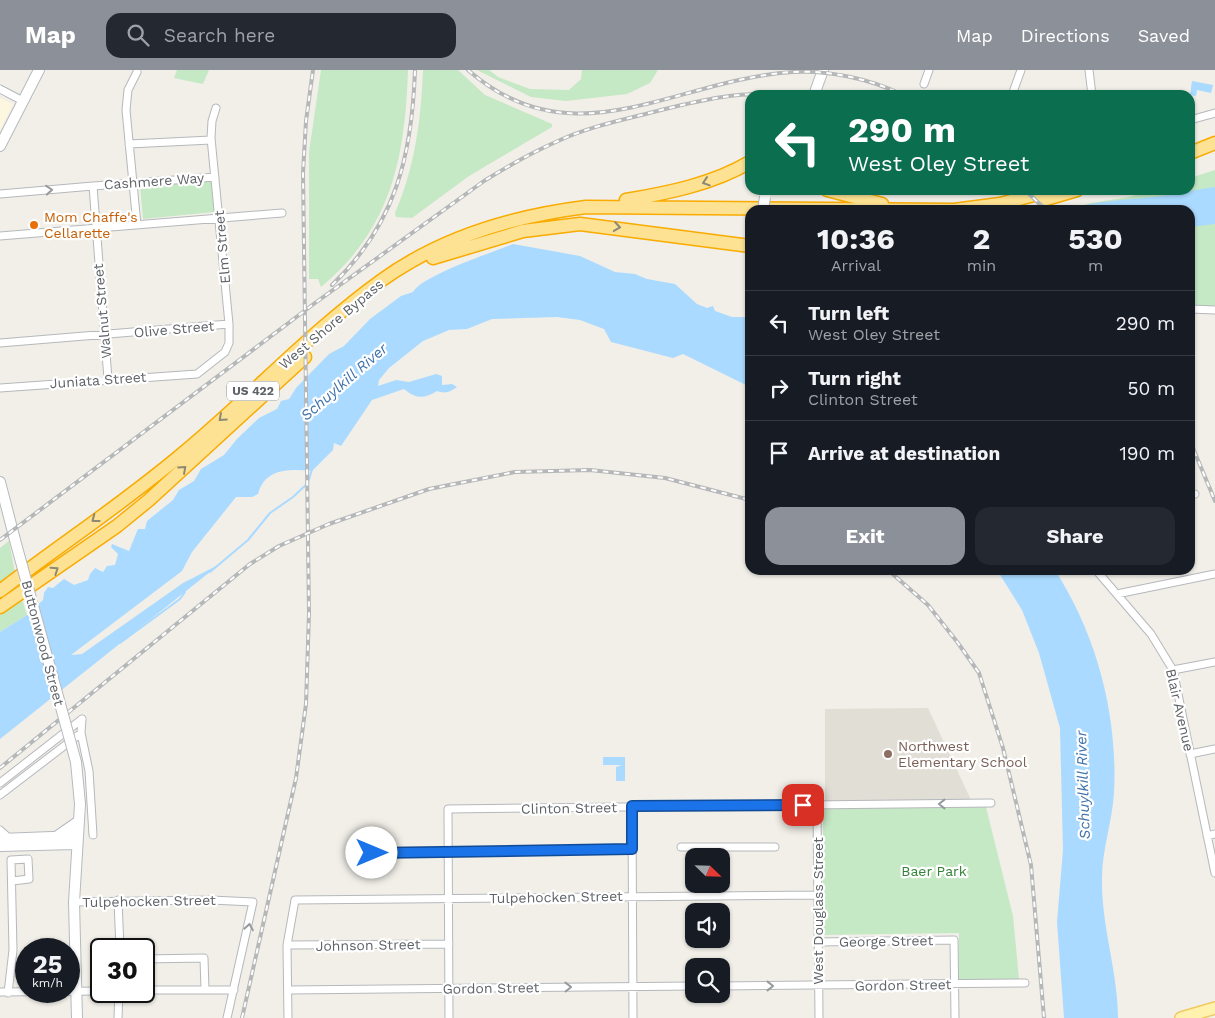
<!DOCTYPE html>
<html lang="en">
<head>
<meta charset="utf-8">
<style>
  :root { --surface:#171b24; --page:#242831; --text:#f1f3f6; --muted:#9ea1a6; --line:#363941; --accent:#8c9099 }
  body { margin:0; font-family:"Work Sans",sans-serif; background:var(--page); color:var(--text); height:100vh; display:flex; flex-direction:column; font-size:19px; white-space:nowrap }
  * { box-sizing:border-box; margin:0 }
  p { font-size:16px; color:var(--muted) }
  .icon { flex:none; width:28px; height:28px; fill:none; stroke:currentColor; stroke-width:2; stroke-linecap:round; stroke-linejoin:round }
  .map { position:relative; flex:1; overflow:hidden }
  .drawer { position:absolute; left:745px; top:135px; width:450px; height:370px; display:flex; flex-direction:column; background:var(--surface); border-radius:15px; box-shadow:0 1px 4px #0004 }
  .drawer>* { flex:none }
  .guide { position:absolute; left:745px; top:20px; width:450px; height:105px; border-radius:15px; box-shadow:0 1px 4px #0004; background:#0b6e4f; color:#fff; overflow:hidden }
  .needle { width:32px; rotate:113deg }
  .tools { position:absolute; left:685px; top:778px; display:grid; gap:10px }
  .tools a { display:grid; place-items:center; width:45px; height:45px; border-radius:10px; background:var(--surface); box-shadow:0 1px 4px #0004; font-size:25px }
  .speed { position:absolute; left:15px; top:868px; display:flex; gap:10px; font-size:25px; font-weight:700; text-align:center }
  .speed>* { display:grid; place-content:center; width:65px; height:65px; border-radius:50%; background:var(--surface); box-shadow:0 1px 4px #0004; line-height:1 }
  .speed small { font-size:12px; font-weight:400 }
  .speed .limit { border:2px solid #111; border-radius:8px; background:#fff; color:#111 }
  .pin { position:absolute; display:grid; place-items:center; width:42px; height:42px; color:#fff; margin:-21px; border-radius:10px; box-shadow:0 2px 8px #0006 }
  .me { position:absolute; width:55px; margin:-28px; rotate:90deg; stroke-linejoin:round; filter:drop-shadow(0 0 4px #0008) }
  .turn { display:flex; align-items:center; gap:18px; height:105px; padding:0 20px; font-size:22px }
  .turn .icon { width:65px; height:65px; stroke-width:2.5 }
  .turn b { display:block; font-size:35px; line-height:42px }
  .eta { display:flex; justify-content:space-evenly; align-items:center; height:85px; text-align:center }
  .eta b { font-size:30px; font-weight:700; line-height:35px }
  .button { display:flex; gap:10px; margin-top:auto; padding:10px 20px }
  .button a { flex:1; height:58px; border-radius:15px; background:var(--accent); color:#fff; font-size:20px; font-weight:700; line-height:58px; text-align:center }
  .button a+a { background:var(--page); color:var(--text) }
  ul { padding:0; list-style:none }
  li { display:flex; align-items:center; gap:15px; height:65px; padding:0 20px; border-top:1px solid var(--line) }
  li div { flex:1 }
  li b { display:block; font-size:19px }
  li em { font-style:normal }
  header { display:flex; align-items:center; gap:30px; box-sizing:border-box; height:70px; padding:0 25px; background:var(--accent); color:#fff }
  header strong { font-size:24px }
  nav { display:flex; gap:28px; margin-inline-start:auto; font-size:18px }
  .search { width:350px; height:45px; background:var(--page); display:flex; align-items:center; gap:12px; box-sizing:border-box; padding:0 18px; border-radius:15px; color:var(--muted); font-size:19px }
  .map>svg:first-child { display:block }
  .commercial { fill:#fef7e0 }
  .education { fill:#e1ded6 }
  .green { fill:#c5e8c5 }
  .water { fill:#aadaff }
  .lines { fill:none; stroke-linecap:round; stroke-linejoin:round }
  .stream { stroke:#aadaff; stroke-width:2 }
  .street-casing { stroke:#b5b8bc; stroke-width:9 }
  .secondary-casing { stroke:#b6babf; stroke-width:12 }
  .primary-casing { stroke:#f2c960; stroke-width:14 }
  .highway-casing { stroke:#f9ab00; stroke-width:15 }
  .street { stroke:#fff; stroke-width:7 }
  .secondary { stroke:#fff; stroke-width:10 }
  .primary { stroke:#fff2af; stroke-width:11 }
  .highway { stroke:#fde293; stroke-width:12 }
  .rail-casing { stroke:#b6b7b8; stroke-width:4 }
  .rail { stroke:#fff; stroke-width:2; stroke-dasharray:5.5; stroke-linecap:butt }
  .secondary-bridge-casing { stroke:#b6babf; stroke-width:12; stroke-linecap:butt }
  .secondary-bridge { stroke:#fff; stroke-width:10 }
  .oneway { stroke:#8e8975 }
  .oneway2 { stroke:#979a9d }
  .route-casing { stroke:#114b97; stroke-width:12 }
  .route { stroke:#1a73e8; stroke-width:9 }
  .food-dot { fill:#e8710a; stroke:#fff; stroke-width:2 }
  .education-dot { fill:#8d6e63; stroke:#fff; stroke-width:2 }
  .labels { text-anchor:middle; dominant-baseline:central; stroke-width:4.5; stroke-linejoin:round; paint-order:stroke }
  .shield { fill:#fff; stroke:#8f9295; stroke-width:1 }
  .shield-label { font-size:12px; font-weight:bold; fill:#5f6368 }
  .street-label { font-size:14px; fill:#5f6368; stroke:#fff }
  .food-label { font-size:14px; fill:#c56008; stroke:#fff; text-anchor:start }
  .education-label { font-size:14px; fill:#785e54; stroke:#fff; text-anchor:start }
  .park-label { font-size:14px; fill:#348238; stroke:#fff }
  .water-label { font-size:15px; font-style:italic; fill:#4174aa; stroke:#fff }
</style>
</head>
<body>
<header>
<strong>Map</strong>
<div class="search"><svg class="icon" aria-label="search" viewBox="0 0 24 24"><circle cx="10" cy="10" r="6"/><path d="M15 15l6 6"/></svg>Search here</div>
<nav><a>Map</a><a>Directions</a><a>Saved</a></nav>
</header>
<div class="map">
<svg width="1215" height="948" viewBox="0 0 1215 948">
  <rect width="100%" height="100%" fill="#f1efe8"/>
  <path class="commercial" d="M0,28L13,34L0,60Z
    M904,120H976L923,124Z"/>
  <path class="education" d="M928,638L971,730L825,731V639Z"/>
  <path class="green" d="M177,0H209L203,14L174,8Z
    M321,0H408C405,87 392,158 321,217L318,209H309V82Z
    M423,0H458L485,25L552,54V57L469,106L412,148L396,147L395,143C415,97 421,50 423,0Z
    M477,0H489L498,7L530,19L569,20L581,9L582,0H658L650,13L627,24L566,31L531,27Z
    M1215,100V238L1190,237V140H1066L1091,133L1129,127L1153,120H1190V108Z
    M211,110L214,142L143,149L140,116Z
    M9,471L15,503L0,514V478Z
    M22,529L27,545L0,562V544Z
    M986,737L1013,846L1019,909L958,910L959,863L823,865V738Z"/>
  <path class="water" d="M1192,11L1213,15L1211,23L1197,20L1196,26L1190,25Z
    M1215,117V154L1190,157V140H1066C1098,130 1129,130 1162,126C1180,124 1197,119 1215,117Z
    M513,174L580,186L615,202L635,204L647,209L675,214L697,234L707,238L713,236L715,241L732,247H750V317L683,284L673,288L611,272L604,259L580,250L557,247L492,249L467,259L449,260L423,271L389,298L379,310L378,316L396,310L409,312L436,304L442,306V315L452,314L457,317C450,322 446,324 437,321C424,329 416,329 404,319L372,330L341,376L334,373L333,380L312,401C290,399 265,398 258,424L252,427H236L192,482L182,501L71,585L82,584L183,513L220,494L0,669V562L27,545L43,530L44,523L48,517L53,518L64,509L74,515L88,510L90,504L95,498L103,502L107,496L115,495L118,484L111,477L112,474L129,481L138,459H145L147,451L173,430L179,420L194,411L201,399L224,385L237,369L259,348L277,339L281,331L289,329L296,318L329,284L344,276L370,249L401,226L413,222C423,205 491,183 513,174Z
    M997,500H1055C1097,566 1118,645 1114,723C1112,754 1101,782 1102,813C1102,858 1118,903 1118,948H1064L1057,852L1063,780L1060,658L1039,583L1022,540Z
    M603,687H625V711H616V697L622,695H603Z"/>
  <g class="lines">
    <path class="stream" d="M210,502L248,470L270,443L293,427L308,413L312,399
      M120,573L180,529L185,522"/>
    <defs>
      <path id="street" d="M1089,0L1092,25
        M924,14L929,0
        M0,19L23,31
        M1012,25L1021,0
        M1190,50L1215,43
        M129,74L211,70
        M93,116L215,107
        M0,124L93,116L108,309
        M137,155L126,40L128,20L137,2
        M0,166L282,143
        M1190,239L1215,240
        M0,273L229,254
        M0,318L197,304L225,282L229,273V254L211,68L212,51L216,38
        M1190,425L1195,424
        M1096,500L1151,564L1173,600L1215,803
        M1117,524L1215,504
        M1173,600L1215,592
        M82,649L81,663L89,701L93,765
        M1190,684L1215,679
        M0,713L82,649
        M0,725L81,663
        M817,735L819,948
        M632,737L633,948
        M0,760L9,768
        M1207,766L1215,764
        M681,777H775
        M354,783L632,779
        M118,830L120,879
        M74,832L211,830L253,832L227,948
        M818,872L954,870L955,948
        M287,875L449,874
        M144,889L204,888L205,920
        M721,916L1025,913
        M144,920H234
        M288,920L694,916
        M0,922L101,921
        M8,923L13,880L11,790L28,789L29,809L12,811
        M118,948L119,921
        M288,948L287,875L295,830L818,825
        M449,948L448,739L991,733"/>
      <path id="secondary" d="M814,25L823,0
        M0,76L39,0
        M0,412L15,470
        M56,767L79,751
        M0,769L78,766
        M0,776L74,774
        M77,948L74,832L80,734"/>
      <path id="primary" d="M1181,948L1215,938"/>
      <path id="highway" d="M1190,83L1215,73
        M827,120L882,134
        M626,130C668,123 713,114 750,92
        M1043,130L1077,120
        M433,188L523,161L580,154L750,176
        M0,521C60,475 124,433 182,384C250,328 310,262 382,210C442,167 514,146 586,137L954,140L1000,134L1052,120
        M0,537L117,456L149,430L305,287"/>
    </defs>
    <use href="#street" class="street-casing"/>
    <use href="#secondary" class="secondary-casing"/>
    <use href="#primary" class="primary-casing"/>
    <use href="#highway" class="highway-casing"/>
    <use href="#street" class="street"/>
    <use href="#secondary" class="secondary"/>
    <use href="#primary" class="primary"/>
    <use href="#highway" class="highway"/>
    <defs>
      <path id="rail" d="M468,0C574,93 676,9 793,2C829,0 871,9 903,25
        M1025,120L1046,140
        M332,215C396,154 412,85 415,0
        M1190,371L1215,431
        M0,470L315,233L484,111C508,96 533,82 558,71C590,56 627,49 661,40C702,30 739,21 782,25
        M888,500L928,535L958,573L979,603L1003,678L1031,795L1044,948
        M0,698L250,494L279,476L329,454L429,419L515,402L590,400L665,408L750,430
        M242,948L296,708L306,634L309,543L303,103L306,51L313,0"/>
    </defs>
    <use href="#rail" class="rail-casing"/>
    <use href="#rail" class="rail"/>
    <defs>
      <path id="secondary-bridge" d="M763,140L765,127
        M15,470L76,692L80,734"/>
    </defs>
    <use href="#secondary-bridge" class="secondary-bridge-casing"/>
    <use href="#secondary-bridge" class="secondary-bridge"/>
  </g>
  <defs><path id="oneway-chevron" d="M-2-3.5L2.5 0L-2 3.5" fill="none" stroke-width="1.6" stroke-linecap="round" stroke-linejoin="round" transform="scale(1.25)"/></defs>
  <g class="oneway">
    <use href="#oneway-chevron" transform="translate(706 112) rotate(162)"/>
    <use href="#oneway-chevron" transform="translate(617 157) rotate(9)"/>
    <use href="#oneway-chevron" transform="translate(222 348) rotate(138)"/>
    <use href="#oneway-chevron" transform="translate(183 399) rotate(-42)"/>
    <use href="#oneway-chevron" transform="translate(95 449) rotate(143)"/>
    <use href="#oneway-chevron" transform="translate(55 500) rotate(-34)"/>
  </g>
  <g class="oneway2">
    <use href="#oneway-chevron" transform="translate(49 120) rotate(-5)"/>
    <use href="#oneway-chevron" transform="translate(942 734) rotate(180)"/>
    <use href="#oneway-chevron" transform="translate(249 857) rotate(-80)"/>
    <use href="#oneway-chevron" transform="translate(770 916)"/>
    <use href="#oneway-chevron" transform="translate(568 917) rotate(-1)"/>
  </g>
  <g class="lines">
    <defs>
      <path id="route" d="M372,783L632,779V736L803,735"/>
    </defs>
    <use href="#route" class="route-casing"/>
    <use href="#route" class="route"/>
  </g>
  <circle class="food-dot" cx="34" cy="155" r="5"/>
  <circle class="education-dot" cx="888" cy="684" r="5"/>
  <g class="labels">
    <rect class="shield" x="227" y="311.5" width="52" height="19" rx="4"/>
    <g class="shield-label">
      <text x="253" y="321">US 422</text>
    </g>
    <g class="street-label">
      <text transform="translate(154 111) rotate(-4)">Cashmere Way</text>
      <text transform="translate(222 177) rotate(-95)">Elm Street</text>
      <text transform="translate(102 241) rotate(-95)">Walnut Street</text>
      <text transform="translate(331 254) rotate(-40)">West Shore Bypass</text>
      <text transform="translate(174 259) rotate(-5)">Olive Street</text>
      <text transform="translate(98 310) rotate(-4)">Juniata Street</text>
      <text transform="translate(43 573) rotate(75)">Buttonwood Street</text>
      <text transform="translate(1180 640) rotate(77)">Blair Avenue</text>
      <text transform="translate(569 738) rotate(-1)">Clinton Street</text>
      <text transform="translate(556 827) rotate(-1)">Tulpehocken Street</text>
      <text transform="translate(149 831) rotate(-1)">Tulpehocken Street</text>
      <text transform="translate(818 841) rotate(-90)">West Douglass Street</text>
      <text transform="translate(886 871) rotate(-1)">George Street</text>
      <text transform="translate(368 875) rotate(-1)">Johnson Street</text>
      <text transform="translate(903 915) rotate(-1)">Gordon Street</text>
      <text transform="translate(491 918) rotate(-1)">Gordon Street</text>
    </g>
    <g class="food-label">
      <text x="44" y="147">Mom Chaffe's<tspan x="44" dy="16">Cellarette</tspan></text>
    </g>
    <g class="education-label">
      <text x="898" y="676">Northwest<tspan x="898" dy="16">Elementary School</tspan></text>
    </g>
    <g class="park-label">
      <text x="934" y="801">Baer Park</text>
    </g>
    <g class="water-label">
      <text transform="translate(344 312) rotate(-41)">Schuylkill River</text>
      <text transform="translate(1083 715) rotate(-92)">Schuylkill River</text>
    </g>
  </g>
</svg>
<div class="tools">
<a><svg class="needle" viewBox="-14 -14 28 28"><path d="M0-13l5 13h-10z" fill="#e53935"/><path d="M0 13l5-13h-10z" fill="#9ea1a6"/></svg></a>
<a><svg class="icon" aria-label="sound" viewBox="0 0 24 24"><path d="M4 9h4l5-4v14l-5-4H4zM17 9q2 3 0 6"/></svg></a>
<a><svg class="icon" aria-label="search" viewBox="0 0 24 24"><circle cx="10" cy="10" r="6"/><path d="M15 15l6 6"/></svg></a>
</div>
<div class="speed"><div>25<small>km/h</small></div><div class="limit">30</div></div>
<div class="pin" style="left:803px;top:735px;background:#d93025"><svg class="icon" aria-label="arrive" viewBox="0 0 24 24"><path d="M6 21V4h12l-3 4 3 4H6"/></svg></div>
<svg class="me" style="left:372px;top:783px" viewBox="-20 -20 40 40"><circle r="19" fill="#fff"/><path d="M0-13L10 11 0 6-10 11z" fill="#1a73e8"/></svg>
<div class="guide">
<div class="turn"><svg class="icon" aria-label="left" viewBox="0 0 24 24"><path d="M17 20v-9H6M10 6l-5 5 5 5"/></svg><div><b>290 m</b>West Oley Street</div></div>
</div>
<section class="drawer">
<div class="eta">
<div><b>10:36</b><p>Arrival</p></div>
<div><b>2</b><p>min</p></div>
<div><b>530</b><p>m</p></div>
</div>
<ul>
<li><svg class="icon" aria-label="left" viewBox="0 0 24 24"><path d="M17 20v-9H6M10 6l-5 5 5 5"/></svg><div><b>Turn left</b><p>West Oley Street</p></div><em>290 m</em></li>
<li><svg class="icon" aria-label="right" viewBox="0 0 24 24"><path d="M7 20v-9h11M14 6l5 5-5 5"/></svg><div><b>Turn right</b><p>Clinton Street</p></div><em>50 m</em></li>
<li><svg class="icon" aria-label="arrive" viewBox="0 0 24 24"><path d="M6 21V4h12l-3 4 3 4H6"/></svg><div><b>Arrive at destination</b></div><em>190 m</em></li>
</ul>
<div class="button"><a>Exit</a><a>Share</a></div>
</section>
</div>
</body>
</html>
